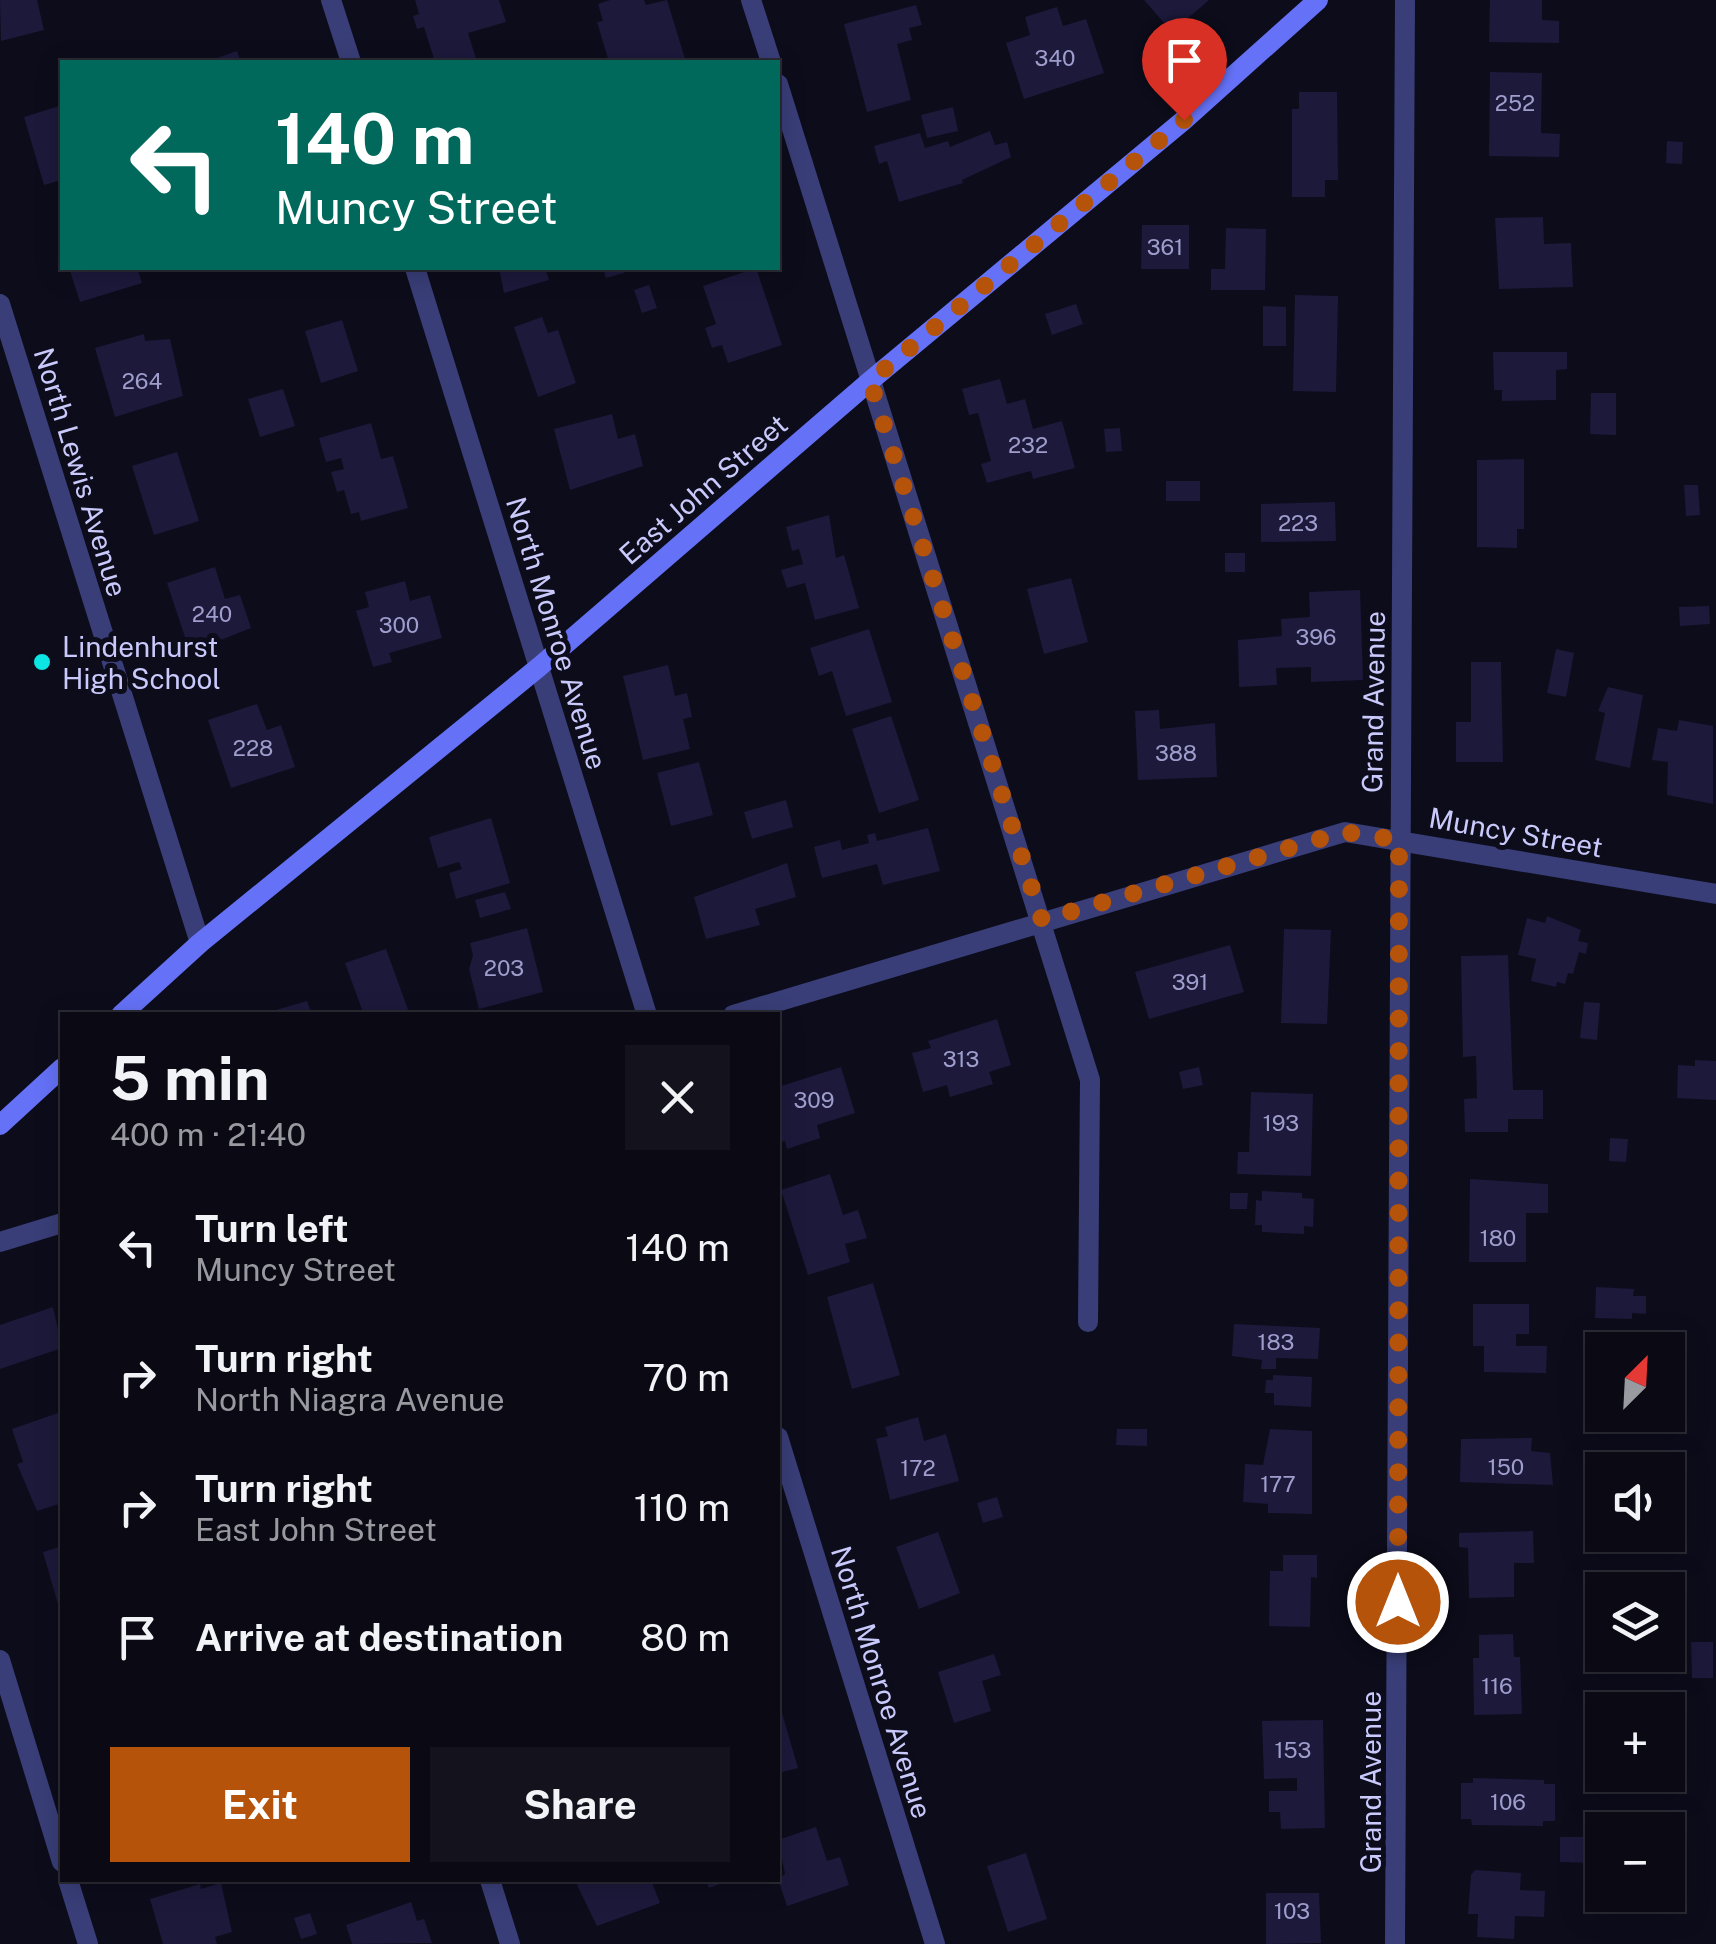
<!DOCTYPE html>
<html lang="en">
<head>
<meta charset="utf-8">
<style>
  :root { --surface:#0a0914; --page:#13121d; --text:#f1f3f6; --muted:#999aa0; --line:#2a2a34; --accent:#b45309 }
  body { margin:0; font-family:"Public Sans",sans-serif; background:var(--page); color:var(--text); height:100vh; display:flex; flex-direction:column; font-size:38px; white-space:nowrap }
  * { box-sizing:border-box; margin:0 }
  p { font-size:32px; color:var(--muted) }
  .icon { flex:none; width:55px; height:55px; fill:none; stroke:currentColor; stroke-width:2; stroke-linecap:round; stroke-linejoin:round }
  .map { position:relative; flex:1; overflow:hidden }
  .drawer { position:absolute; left:60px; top:1012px; width:720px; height:870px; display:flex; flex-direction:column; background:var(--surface); border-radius:0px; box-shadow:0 5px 25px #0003,0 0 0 2px var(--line) }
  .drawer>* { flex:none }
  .banner { position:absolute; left:60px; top:60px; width:720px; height:210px; border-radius:0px; box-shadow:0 5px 25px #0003,0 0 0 2px var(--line); background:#00695c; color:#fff; overflow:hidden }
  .needle { width:65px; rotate:24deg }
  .controls { position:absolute; left:1585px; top:1332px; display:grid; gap:20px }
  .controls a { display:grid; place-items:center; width:100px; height:100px; border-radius:0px; background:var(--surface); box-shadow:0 5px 25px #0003,0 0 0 2px var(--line); font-size:50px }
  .pin { position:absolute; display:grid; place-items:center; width:85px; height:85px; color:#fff; margin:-102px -42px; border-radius:50% 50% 50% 0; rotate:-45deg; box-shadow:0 0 10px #0007 }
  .pin .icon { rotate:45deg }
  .me { position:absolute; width:110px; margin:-55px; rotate:0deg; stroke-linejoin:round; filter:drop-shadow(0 0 8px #0008) }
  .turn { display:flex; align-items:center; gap:35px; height:210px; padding:0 50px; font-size:45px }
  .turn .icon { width:130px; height:130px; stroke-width:2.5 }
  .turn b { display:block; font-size:70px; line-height:85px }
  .round { display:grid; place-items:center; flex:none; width:105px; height:105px; border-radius:0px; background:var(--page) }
  .summary { display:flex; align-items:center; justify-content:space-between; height:170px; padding:0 50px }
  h1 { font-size:60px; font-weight:700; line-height:75px }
  .action { display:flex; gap:20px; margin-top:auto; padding:20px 50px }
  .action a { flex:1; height:115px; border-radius:0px; background:var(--accent); color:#fff; font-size:40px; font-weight:700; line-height:115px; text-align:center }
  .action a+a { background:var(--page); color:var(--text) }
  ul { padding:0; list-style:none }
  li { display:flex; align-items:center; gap:30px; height:130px; padding:0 50px }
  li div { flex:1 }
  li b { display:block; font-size:38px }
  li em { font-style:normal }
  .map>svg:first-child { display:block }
  .building { fill:#1c193b }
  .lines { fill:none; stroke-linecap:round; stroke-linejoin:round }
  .street { stroke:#393e78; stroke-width:20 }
  .secondary { stroke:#6572f7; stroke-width:20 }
  .route { stroke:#b45309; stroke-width:18; stroke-dasharray:0 32.4 }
  .poi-dot { fill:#0ce5e3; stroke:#0d0c1b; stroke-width:4 }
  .labels { text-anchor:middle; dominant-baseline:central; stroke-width:10; stroke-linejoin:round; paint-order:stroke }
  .number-label { font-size:22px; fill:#9e9dcc }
  .street-label { font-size:28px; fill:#c9c9fc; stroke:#0d0c1b }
  .poi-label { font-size:28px; fill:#c9c9fc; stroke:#0d0c1b; text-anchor:start }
</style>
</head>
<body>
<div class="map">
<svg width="1716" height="1944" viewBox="0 0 1716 1944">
  <rect width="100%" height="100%" fill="#0d0c1b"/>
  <path class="building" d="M0,0H37L44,30L1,41Z
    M415,0H499L506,22L468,33L477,62H435L424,27L417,29L413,16L419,14Z
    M610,0H644L646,5L667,0L686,62H609L597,22L603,21L598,4Z
    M1144,0H1209L1172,32Z
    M1490,0H1542V20L1559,21V43L1489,42Z
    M916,5L922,25L909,28L912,40L897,44L911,100L867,112L844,24Z
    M1057,7L1063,26L1086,19L1104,73L1024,99L1006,43L1030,35L1025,17Z
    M237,51L241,62H206Z
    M1490,72L1542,73L1541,133L1560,134L1559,157L1489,156Z
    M1299,92H1337L1338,180H1325V197H1292V109H1299Z
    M62,105V180L44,185L24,117Z
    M953,107L958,131L927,138L921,115Z
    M990,131L995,145L1007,142L1011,157L962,180L963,183L899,202L887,161L879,164L874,146L920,133L925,148L948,141L950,147Z
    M1667,141L1683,142L1682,164L1666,163Z
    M1543,217L1544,244L1571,243L1573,287L1499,289L1495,218Z
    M1142,225H1189V269H1141Z
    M1226,228L1266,229L1265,290H1211V269H1225Z
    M69,268H137L142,283L80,302Z
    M499,268H545L549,280L504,293Z
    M603,268H622L624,273L606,278Z
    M756,268L782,345L728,363L722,345L712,348L705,328L716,324L703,286Z
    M649,285L657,308L642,313L634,290Z
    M1295,295L1338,296L1336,392L1293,391Z
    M1076,304L1083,324L1052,335L1045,314Z
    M1263,306L1286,307V346H1263Z
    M542,317L548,333L558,330L576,383L538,397L514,327Z
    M342,320L358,371L321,383L305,331Z
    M144,334L145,341L170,339L183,396L115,417L95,348Z
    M1493,352H1567V369L1556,370V400L1502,401V390H1494Z
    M1000,379L1007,404L1025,399L1033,429L1062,421L1075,468L1033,479L1031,471L987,483L981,464L991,461L978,413L969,415L962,389Z
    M283,389L295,426L260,437L248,399Z
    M1591,393H1616V435L1590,434Z
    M612,414L618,439L635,434L643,466L570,490L554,429Z
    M371,423L381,459L393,456L408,508L361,521L359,512L351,514L344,490L337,492L331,472L344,469L341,458L326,462L319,438Z
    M1120,428L1122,451L1106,452L1104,429Z
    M177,452L199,521L154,535L132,466Z
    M1524,459V529H1517V548L1477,547V460Z
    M1166,481H1200V501H1166Z
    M1684,485H1698L1700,515L1686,516Z
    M1335,502L1336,541L1261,542V504Z
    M829,515L836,558L844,555L859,608L815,620L805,583L787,588L781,570L803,564L799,549L792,551L786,527Z
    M1225,553H1245V572H1225Z
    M215,567L225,599L240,595L251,628L190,652L167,583Z
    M1071,578L1088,642L1044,654L1027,589Z
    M405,581L410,601L430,595L442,638L389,653L392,662L373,667L356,611L369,607L365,592Z
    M1360,590L1363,680L1311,682V667L1276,668L1277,685L1239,687L1238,640L1282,636L1281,619L1310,617L1309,592Z
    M1709,606L1710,624L1680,626L1679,607Z
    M869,629L892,702L846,716L832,671L819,676L810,648Z
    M1556,649L1574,653L1566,697L1547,693Z
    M1471,662H1501L1503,762H1456V722H1471Z
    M668,665L675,696L687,693L692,717L683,719L690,749L643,760L623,676Z
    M1608,687L1643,695L1630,768L1595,760L1605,713L1598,711Z
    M257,704L267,730L281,725L295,767L231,788L208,720Z
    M1159,710L1160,729L1215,723L1217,777L1138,780L1135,711Z
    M891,716L919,800L879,813L852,729Z
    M1679,720L1713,726V804L1667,795L1668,762L1652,760L1658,728L1677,731Z
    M699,762L713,815L671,826L657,773Z
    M786,800L793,827L752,839L744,812Z
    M491,818L510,883L456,899L449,873L462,869L459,862L438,868L429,837Z
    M928,828L940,871L883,885L877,864L822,878L814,847L840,840L842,850L869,843L867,835L875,833L877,841Z
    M787,863L796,897L755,909L760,925L706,939L694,897Z
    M505,892L511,909L480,918L475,900Z
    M1547,916L1581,930L1578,941L1588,943L1586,954L1579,952L1573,974L1568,973L1565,984L1557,982L1556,987L1531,981L1536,959L1518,955L1527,918L1545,923Z
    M527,928L543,992L479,1009L469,969L473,955L470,943Z
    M1284,929L1331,930L1327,1024L1281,1023Z
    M1230,945L1244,992L1149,1019L1135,972Z
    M386,949L410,1015H364L345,963Z
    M1508,955L1513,1090H1543V1119H1508V1132H1465L1464,1099L1477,1098L1476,1056L1463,1057L1461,956Z
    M307,1001L312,1015H262V1014Z
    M1584,1002L1600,1003L1597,1040L1580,1038Z
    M997,1019L1011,1065L989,1072L993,1084L950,1097L947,1085L923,1092L912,1053L931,1048L928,1041Z
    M1695,1060L1716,1061V1100L1677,1098L1678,1065L1695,1066Z
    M841,1067L855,1113L817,1125L820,1138L787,1149L785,1141L778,1143V1087Z
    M1199,1067L1203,1085L1183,1089L1179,1072Z
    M1251,1092L1313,1094L1311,1176L1237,1174L1238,1152H1249Z
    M1610,1138L1628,1139L1626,1162L1609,1161Z
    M830,1174L843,1215L858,1210L867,1238L845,1244L850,1262L808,1275L781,1190Z
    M1470,1179L1548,1184V1213H1526V1262H1469Z
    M1262,1191L1302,1193V1198L1314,1199L1313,1227L1304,1226V1234L1262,1232V1225H1255L1256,1200L1262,1201Z
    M1230,1193H1248L1247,1209H1230Z
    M873,1283L900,1375L852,1389L827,1297Z
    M1596,1287L1634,1289L1633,1296H1646V1314L1632,1313V1319L1595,1318Z
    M1473,1304H1529V1334H1516V1346H1547L1546,1373L1484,1372V1346H1473Z
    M53,1307L62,1348L0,1369V1325Z
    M1234,1324L1320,1328L1318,1359L1276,1358V1369H1261L1262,1360L1232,1356Z
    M1273,1375L1312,1377L1311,1407L1274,1405V1393H1265L1266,1380H1273Z
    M58,1413L62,1424V1503L37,1511L17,1464L23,1462L12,1429Z
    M918,1417L924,1441L946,1434L959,1481L890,1500L876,1439L888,1436L885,1427Z
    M1117,1429H1147V1446L1116,1445Z
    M1270,1429L1312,1431V1514L1268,1513V1504L1243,1502L1245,1464L1263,1465Z
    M1532,1438L1531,1451L1550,1453L1553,1485L1460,1482L1461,1439Z
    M997,1497L1003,1517L983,1523L977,1503Z
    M1533,1531L1534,1563H1514V1597L1469,1598L1468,1548L1459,1547V1533Z
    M938,1532L960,1593L919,1609L896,1547Z
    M62,1546V1615H61L43,1552Z
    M1283,1555H1317V1578L1311,1577L1310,1627L1269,1626L1270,1571H1283Z
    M1513,1634L1514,1657H1520L1522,1714L1474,1715L1473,1658H1479V1635Z
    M1691,1642H1713V1678H1692Z
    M994,1654L1001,1675L982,1681L991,1711L954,1723L938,1672Z
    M778,1699L798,1768L778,1773Z
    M1323,1720L1325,1828L1281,1829L1280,1812H1269V1791H1297V1778L1264,1779L1262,1721Z
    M1473,1778L1544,1780V1784H1555V1821H1543V1826L1472,1825L1471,1819H1461V1783H1473Z
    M816,1827L827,1861L840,1857L849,1885L787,1906L778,1879L785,1874L778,1840Z
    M1560,1837H1592L1591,1863L1560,1862Z
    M1026,1853L1047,1919L1008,1932L987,1866Z
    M1597,1866H1602V1892H1598Z
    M1475,1870L1521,1873L1520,1890L1545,1891L1544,1917L1515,1916L1514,1939L1477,1937L1478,1914H1468L1471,1875Z
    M582,1880H651L660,1903L597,1926L577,1885Z
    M706,1880H730L709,1888Z
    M221,1883L232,1932L215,1937L217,1944H163L150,1899L200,1884L201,1889Z
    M1266,1893H1319L1321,1943L1266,1944Z
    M411,1902L417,1921L424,1919L432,1943L352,1944L346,1925Z
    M310,1913L317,1934L301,1939L294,1918Z"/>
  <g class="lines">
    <path class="street" d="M331,0L351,62
      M751,0L771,62
      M778,84L1090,1080L1088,1322
      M415,268L647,1015
      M0,304L200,943
      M733,1015L1345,832L1716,894
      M0,1242L62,1223
      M778,1437L935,1944
      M0,1660L62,1862
      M68,1880L88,1944
      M490,1880L510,1944
      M1395,1944L1405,0"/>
    <path class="secondary" d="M121,1015L200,943L539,667L870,381L1184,120L1318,0
      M0,1125L62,1068"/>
  </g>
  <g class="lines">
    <path class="route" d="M1184,120L870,381L1042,920L1344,832L1399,840L1398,1602"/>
  </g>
  <circle class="poi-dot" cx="42" cy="662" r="10"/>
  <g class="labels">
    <g class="number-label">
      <text x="1055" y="58">340</text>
      <text x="1515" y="103">252</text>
      <text x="1165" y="247">361</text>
      <text x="142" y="381">264</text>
      <text x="1028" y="445">232</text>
      <text x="1298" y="523">223</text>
      <text x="212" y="614">240</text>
      <text x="399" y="625">300</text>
      <text x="1316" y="637">396</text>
      <text x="253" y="748">228</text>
      <text x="1176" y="753">388</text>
      <text x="504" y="968">203</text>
      <text x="1190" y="982">391</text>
      <text x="961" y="1059">313</text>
      <text x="814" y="1100">309</text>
      <text x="1281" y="1123">193</text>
      <text x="1498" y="1238">180</text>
      <text x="1276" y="1342">183</text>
      <text x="1506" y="1467">150</text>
      <text x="918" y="1468">172</text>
      <text x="1278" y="1484">177</text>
      <text x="1497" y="1686">116</text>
      <text x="1293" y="1750">153</text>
      <text x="1508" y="1802">106</text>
      <text x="1292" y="1911">103</text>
    </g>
    <g class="street-label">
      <text transform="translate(81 472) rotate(73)">North Lewis Avenue</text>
      <text transform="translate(703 489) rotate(-41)">East John Street</text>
      <text transform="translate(557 633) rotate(73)">North Monroe Avenue</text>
      <text transform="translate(1373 702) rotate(-89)">Grand Avenue</text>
      <text transform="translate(1516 832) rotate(10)">Muncy Street</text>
      <text transform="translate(882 1682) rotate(73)">North Monroe Avenue</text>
      <text transform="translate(1370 1782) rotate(-90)">Grand Avenue</text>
    </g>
    <g class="poi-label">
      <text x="62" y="646">Lindenhurst<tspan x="62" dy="32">High School</tspan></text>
    </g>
  </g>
</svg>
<div class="controls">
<a><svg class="needle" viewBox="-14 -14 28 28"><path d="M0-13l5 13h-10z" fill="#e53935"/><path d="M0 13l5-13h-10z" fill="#999aa0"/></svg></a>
<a><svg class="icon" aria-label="sound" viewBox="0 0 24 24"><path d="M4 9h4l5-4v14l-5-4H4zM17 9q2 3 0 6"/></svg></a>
<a><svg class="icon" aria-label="layers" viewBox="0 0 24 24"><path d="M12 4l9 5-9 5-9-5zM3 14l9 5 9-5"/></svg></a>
<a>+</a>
<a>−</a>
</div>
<div class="pin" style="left:1184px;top:120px;background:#d93025"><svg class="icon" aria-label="arrive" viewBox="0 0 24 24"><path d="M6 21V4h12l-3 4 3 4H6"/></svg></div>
<svg class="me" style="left:1398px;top:1602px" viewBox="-20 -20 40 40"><circle r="17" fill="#b45309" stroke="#fff" stroke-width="3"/><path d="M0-11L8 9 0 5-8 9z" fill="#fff"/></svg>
<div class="banner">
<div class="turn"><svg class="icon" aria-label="left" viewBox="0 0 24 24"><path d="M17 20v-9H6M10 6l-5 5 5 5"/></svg><div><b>140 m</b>Muncy Street</div></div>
</div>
<section class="drawer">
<div class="summary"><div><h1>5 min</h1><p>400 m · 21:40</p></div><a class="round"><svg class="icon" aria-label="close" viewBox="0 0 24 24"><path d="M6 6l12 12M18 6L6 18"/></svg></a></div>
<ul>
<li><svg class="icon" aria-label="left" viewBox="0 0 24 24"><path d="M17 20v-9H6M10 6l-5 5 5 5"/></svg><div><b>Turn left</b><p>Muncy Street</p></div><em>140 m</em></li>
<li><svg class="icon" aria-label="right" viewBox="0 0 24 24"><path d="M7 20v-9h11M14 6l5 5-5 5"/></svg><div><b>Turn right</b><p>North Niagra Avenue</p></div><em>70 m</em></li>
<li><svg class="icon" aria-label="right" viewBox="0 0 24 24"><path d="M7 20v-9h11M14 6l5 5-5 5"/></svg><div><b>Turn right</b><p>East John Street</p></div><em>110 m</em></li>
<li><svg class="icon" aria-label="arrive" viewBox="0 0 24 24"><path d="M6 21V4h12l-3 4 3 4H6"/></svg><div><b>Arrive at destination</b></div><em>80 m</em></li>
</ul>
<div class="action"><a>Exit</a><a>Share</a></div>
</section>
</div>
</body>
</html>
